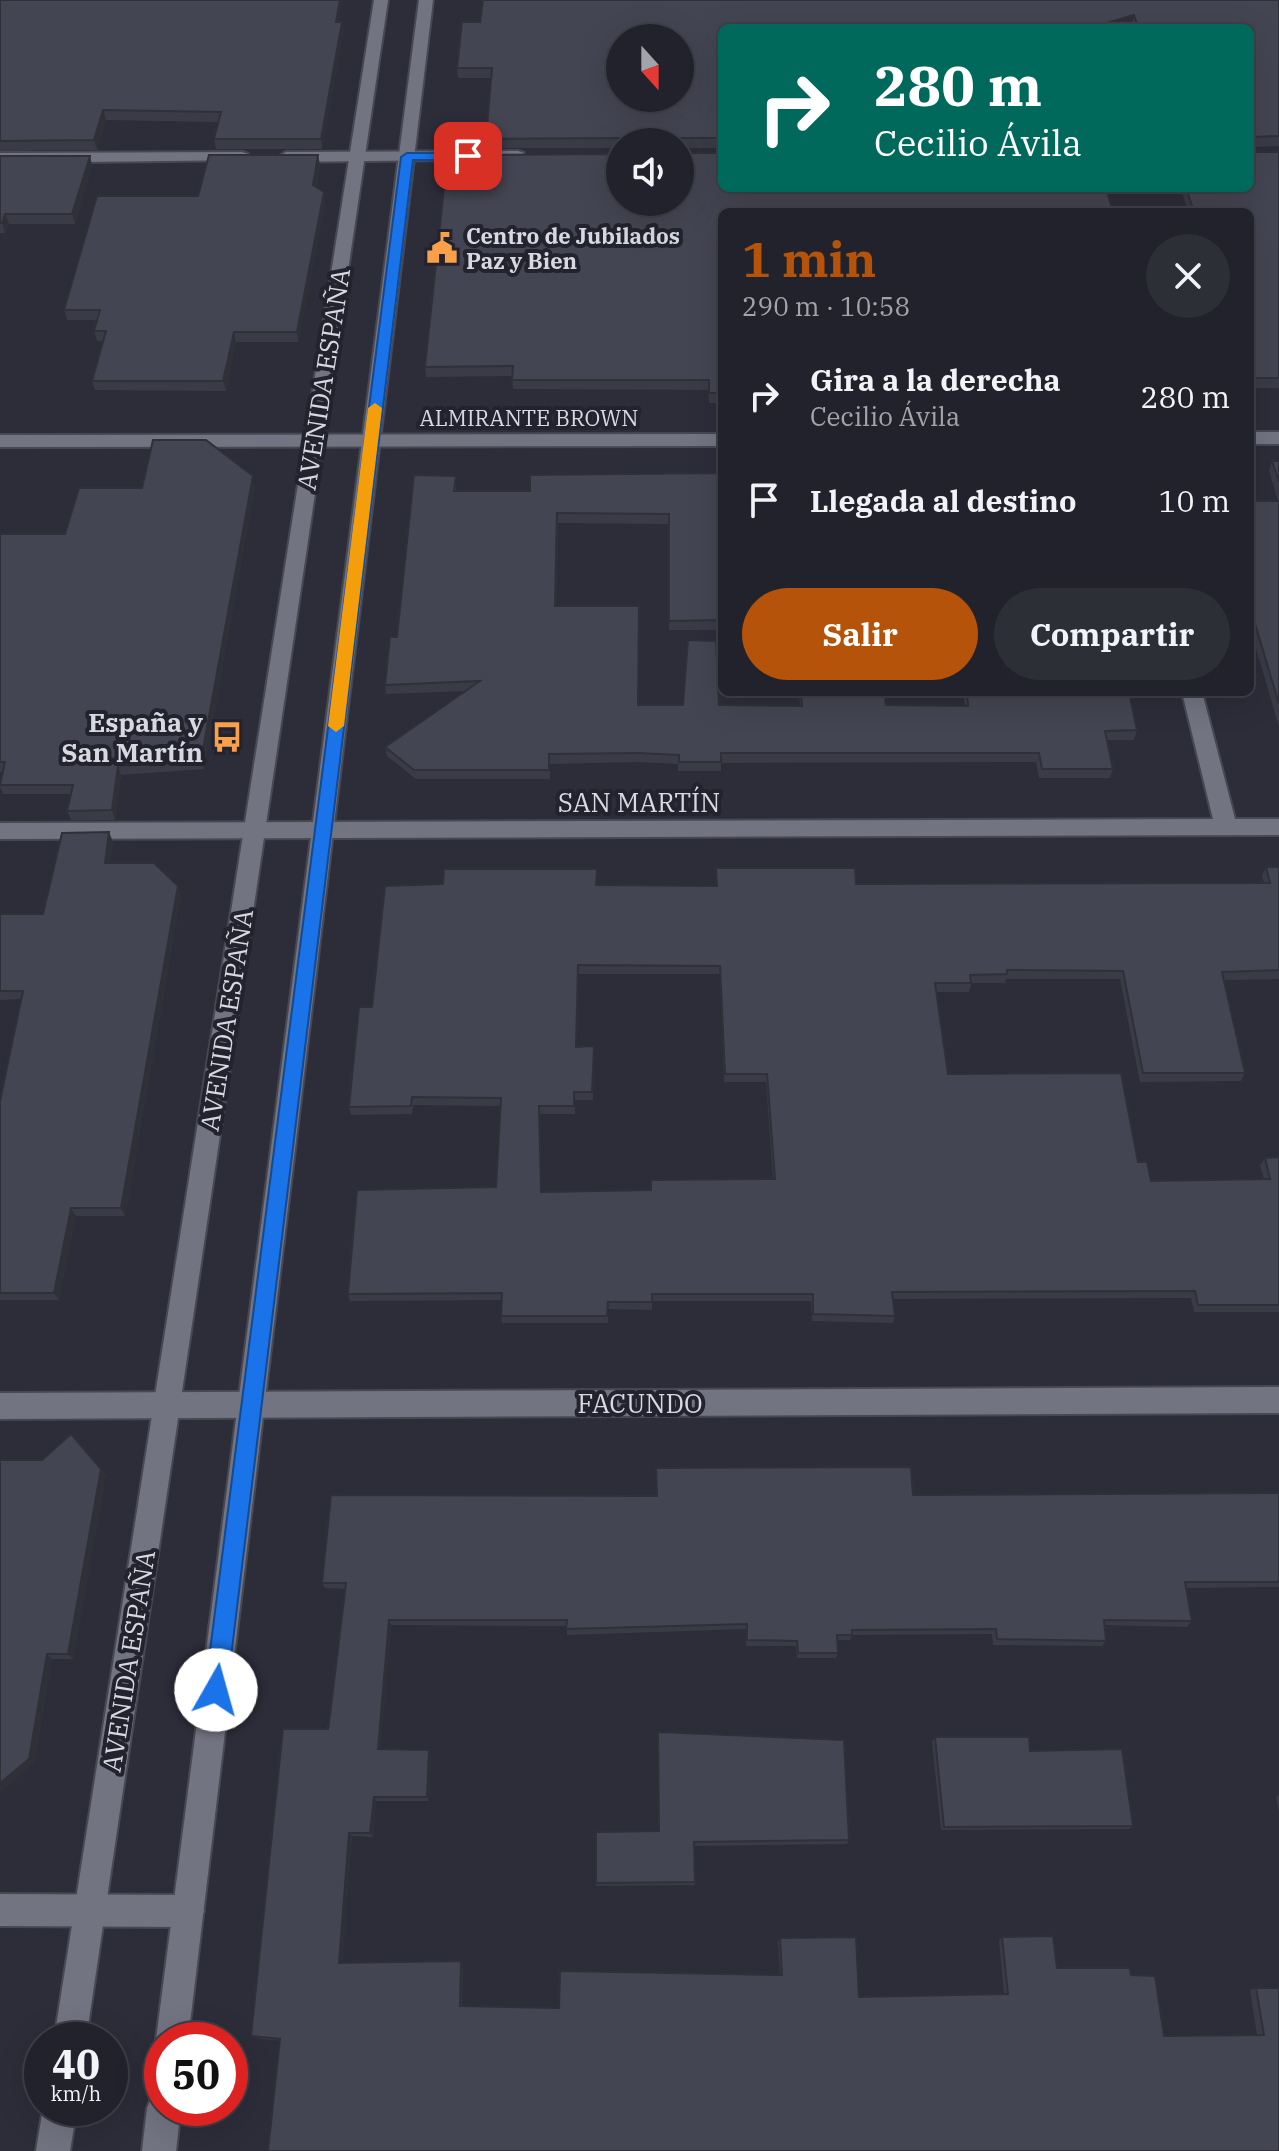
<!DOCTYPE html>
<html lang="es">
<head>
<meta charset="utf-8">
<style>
  :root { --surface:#21222b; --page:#2d2f37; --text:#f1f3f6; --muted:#a2a4a9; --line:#3e3f47; --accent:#b45309 }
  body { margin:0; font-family:"IBM Plex Serif",serif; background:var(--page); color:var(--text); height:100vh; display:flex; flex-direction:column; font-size:30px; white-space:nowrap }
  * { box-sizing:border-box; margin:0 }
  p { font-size:26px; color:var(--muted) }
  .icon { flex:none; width:44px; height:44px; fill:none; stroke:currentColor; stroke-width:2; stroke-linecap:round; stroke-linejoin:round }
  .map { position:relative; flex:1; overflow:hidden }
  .drawer { position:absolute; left:718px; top:208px; width:536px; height:488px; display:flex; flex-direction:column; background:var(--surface); border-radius:12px; box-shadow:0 8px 32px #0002,0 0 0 2px var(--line) }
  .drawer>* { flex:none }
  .hud { position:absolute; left:718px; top:24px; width:536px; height:168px; border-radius:12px; box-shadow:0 8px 32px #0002,0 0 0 2px var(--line); background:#00695c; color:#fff; overflow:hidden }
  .needle { width:52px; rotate:159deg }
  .buttons { position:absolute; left:606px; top:24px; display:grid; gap:16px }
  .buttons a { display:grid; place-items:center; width:88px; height:88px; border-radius:50%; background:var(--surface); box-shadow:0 8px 32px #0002,0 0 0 2px var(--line); font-size:40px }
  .speed { position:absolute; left:24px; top:2022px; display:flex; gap:16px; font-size:40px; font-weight:700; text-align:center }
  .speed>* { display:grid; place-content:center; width:104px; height:104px; border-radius:50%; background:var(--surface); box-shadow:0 8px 32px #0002,0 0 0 2px var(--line); line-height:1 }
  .speed small { font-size:20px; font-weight:400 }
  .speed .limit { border:12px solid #d22; background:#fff; color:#111 }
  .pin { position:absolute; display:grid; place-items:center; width:68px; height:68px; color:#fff; margin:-34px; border-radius:16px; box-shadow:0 4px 12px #0006 }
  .me { position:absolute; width:88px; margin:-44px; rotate:7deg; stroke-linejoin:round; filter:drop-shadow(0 0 6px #0008) }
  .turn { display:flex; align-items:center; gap:28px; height:168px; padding:0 24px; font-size:36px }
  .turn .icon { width:104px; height:104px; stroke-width:2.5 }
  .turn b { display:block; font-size:56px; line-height:68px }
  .round { display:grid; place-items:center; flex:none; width:84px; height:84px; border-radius:42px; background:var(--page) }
  .summary { display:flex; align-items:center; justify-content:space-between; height:136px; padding:0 24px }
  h1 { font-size:48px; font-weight:700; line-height:60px; color:var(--accent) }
  .primary-button { display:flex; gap:16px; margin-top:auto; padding:16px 24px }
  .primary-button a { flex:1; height:92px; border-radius:48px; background:var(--accent); color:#fff; font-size:32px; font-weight:700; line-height:92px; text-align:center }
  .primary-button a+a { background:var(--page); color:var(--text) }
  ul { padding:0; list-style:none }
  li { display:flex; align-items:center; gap:24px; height:104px; padding:0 24px }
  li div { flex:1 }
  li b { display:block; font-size:30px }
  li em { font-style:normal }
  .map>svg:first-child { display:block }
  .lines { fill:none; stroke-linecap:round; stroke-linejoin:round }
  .street-casing { stroke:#474852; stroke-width:4 }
  .secondary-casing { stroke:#474852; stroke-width:4 }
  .street { fill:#737482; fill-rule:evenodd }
  .secondary { fill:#737482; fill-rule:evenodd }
  .wall { fill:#3a3b47; fill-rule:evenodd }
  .shaded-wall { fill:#303039 }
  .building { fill:#444552; stroke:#303039; stroke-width:2; fill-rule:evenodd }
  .route { fill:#1a73e8; stroke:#114b97; stroke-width:2 }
  .slow { fill:#f59e0b }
  .labels { text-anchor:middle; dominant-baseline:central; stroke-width:8; stroke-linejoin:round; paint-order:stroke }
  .far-poi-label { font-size:22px; font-weight:bold; fill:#d7d8e0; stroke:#23232f; text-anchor:start }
  .far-street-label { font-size:22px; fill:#d7d8e0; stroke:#23232f }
  .street-label { font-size:26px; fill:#d7d8e0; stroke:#23232f }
  .poi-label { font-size:26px; font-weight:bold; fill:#d7d8e0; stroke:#23232f; text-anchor:end }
</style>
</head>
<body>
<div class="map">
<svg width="1279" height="2151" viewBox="0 0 1279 2151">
  <rect width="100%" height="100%" fill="#2c2d39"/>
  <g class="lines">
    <defs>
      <path id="street" d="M518,151L524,153V159L286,162L278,157L286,152Z
        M242,152L248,154V160L0,163V153Z
        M1250,432H1279V444H1250Z
        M722,434V446L0,447V435Z
        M1182,692H1202L1235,819H1279V835L0,839V823L1213,819Z
        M1279,1387V1413L0,1419V1393Z
        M0,1894L188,1895L199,1900L204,1911L199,1922L188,1927L0,1926Z"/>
      <path id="secondary" d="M374,0H388L86,2040H54Z
        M419,0H433L188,2040H162V2052L156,2040Z
        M162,2092V2108H181L176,2151H142L147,2108L152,2096Z
        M43,2108H77L70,2151H36Z"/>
    </defs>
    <use href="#street" class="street-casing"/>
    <use href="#secondary" class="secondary-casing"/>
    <use href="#street" class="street"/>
    <use href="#secondary" class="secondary"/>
  </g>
  <path class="wall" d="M0,0L342,22L343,32L322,149H216L214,139L219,122L106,120L97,150L0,151Z
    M1279,0V146L1250,147V28H1132V25L722,28V148H680V142H620V148H487L486,139L491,78H458L457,68L480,22Z
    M1253,152H1279V388H1250V212H1188L1181,188H1250Z
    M0,156H90L92,166L75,224H9L5,233H0Z
    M320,165L316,187L325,202L298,342H236L226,391L95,390L92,381L104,341H97L94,331L97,320H67L64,310L198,196Z
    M722,212V403H709L708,390L513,389L512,376L426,377L425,367Z
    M1272,461H1279V727L1250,628V501H1278L1269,471Z
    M722,474V630H669V524L558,523L556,606L638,705L800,706L799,692H884L886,705L965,706L963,692H1129L1137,730L1134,740H1107L1113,769L1110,778H1039L1036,762L721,763V771H678V764L638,762L550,764V779H416L387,756L385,747L466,691L386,694L385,685L397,637L456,476V491H530Z
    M255,486L204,769L121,775L115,820H71L67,811L71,794H3L0,787L3,772H0V534H65L142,488Z
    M113,842L110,863L181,895L125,1216H76L59,1300H0V1101L21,999L0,1000V914H43Z
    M1266,867H1279V979L1224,980L1245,1073L1241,1081L1140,1082L1120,979H1006L1005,983H971L969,992H936L948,1074L1138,1162L1151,1181L1264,1179L1260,1165L1265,1158L1279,1157V1312H1194L1191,1298L893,1299L895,1316L893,1323L812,1321L811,1301H652V1310L608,1309V1323H502L501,1316L502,1300L350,1301L348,1294L496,1187L501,1106L413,1105L412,1114L351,1115L349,1107L372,1007L443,884L597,869V885L716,886V868L856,884L1264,883L1262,876ZM578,974H720L724,1082H766L773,1179L651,1190L541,1192L540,1114H575V1100H593L594,1046H576Z
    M101,1469L106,1475L73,1659H52L34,1763L0,1792Z
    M1279,1493V1587L1186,1588L1192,1621L1187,1627L1105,1625L1106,1641L1102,1646L993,1645L992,1634L852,1635L850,1640H837L838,1653L836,1658H797L796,1646H746V1629L567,1635V1626L391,1625L380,1749L429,1750L431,1754L429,1801H376L373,1837L352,1836L342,1963L461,1961L463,1963L462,2006L559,2008L780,1975L778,1941L780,1938L859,1997L1004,1994L999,1940L1002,1937L1057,1968L1131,1975L1164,2036L1257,2035L1250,1990L1256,1988H1279V2151L255,2038L251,2036L330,1715L345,1589L325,1588L322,1583L656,1496Z
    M935,1737L1030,1751L1133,1826L1129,1829L941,1830L932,1741Z
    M1279,1795V1812L1276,1797Z
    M596,1832L849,1840L847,1844L694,1846L695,1885L596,1886Z"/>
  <path class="shaded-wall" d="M340,0H343L337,32L336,22Z
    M1134,15L1132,25L1121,28H1089Z
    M342,22L343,32L322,149L321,139Z
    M103,110L106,120L97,150L94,140Z
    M318,155L320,165L314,195L313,185Z
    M90,156L92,166L75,224L72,214Z
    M324,192L325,202L298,342L297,332Z
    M5,214L9,224L5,233L2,223Z
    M234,332L236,342L226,391L223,381Z
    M253,476L255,486L204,769L201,760Z
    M118,766L121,775L115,820L112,810Z
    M109,832L113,842L109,872L105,863Z
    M178,886L181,895L125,1216L121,1208Z
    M71,1208L76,1216L59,1300L54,1293Z
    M101,1469L106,1475L73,1659L68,1654Z
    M389,1620L391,1625L380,1754L378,1749Z
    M47,1654L52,1659L34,1763L0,1792V1783Z
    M429,1750L431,1754L429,1801L427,1797Z
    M374,1797L376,1801L373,1837L370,1833Z
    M349,1833L352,1836L342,1966L339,1963Z
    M461,1961L463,1963L461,2008L460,2006Z"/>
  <path class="building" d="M0,0H340L336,22H342L321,139H214L221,112L103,110L94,140L0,141Z
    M483,0H1279V136L1251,137L1250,148V28H1138L1134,15L1089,28H722V138H680L677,142H621L620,138L486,139L492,68H457L462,22H480ZM620,38H680V98H620Z
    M1250,149L1253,152H1279V378H1250V212H1194L1186,188H1250Z
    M680,153H722V188H1106L1113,212H722V393H709V380H512L513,366L425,367L444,188H475L476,171H483L485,155L620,154V202H680Z
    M209,155H318L313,185L324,192L297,332H234L223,381H92L106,331H94L100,310H64L97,196H198Z
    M0,156H90L72,214H5L2,223H0Z
    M153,440H206L253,476L201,760L118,766L112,810L67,811L73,785H0L5,762H0V534H65L79,488H142Z
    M1272,461H1279V482Z
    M722,473V620L669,621V514L557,513L555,606H639L638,705H683L688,640L716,641L719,705L802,706L801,692H884L886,705L968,706L967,692H1129L1137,730L1105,731L1113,769H1042L1039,753H721V762H679V755L638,753L549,754V770H414L385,747L480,681L385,685L390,637H397L414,475L456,476L454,491H530V475Z
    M1250,501H1279V704L1250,607V603H1253L1250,592Z
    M109,832L105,863H154L178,886L121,1208H71L54,1293H0V1101L23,991H0V914H43L62,833Z
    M1266,867H1279V970L1222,972L1245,1073H1143L1123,971L1007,970V974L970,975L971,983H935L948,1074L1121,1073L1138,1162H1147L1151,1181L1270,1179L1265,1158L1279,1157V1305H1198L1195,1291L892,1292L895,1316L813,1314V1294H652V1302H608L607,1316H501L502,1293L348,1294L357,1190L496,1187L501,1098L412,1097L411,1106L349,1107L359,1007H372L385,886L443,884L444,869H597L596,885L717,886L716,868H855L856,884L1270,883ZM578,965L720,966L725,1074H767L775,1179L651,1180V1190L541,1192L539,1106H574V1092H592L594,1046L576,1047Z
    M71,1434L101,1469L68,1654H47L29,1759L0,1783V1460H42Z
    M911,1467L913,1495L1279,1493V1582H1185L1192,1621L1104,1620L1106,1641L997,1639L996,1629L852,1630V1635H837L838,1653H798L797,1641L747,1640V1624L566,1629L567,1620H389L378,1749L429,1750L427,1797H374L370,1833H349L339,1963L461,1961L460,2006L559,2008L560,1971L782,1975L780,1938L856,1937L859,1997L1008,1994L1002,1937L1053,1936L1057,1968H1130L1131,1975L1155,1976L1164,2036L1264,2035L1256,1988H1279V2151H268L280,2039L251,2036L283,1729H328L330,1715L346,1583H322L331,1495L657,1496L656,1468Z
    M658,1732L844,1740L849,1840L694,1842L695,1882L596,1883V1832L659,1831Z
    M935,1737H1029L1030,1751L1122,1749L1133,1826L944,1827Z"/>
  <path class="route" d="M407,153H468L474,156L468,160H413L227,1690L224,1697L216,1701L208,1697L205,1690L401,157Z"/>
  <path class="slow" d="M375,403L382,408L344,726L336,732L328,726L368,408Z"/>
  <defs>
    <symbol id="civic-bare" viewBox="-9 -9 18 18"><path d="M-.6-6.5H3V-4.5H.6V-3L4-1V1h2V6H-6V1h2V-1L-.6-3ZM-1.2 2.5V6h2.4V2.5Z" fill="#f8a14a" stroke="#23232f" stroke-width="2.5" paint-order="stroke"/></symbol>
    <symbol id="bus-bare" viewBox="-9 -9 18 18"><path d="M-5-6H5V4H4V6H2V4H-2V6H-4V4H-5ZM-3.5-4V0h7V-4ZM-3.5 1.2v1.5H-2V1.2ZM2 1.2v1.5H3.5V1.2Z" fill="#f8a14a" stroke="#23232f" stroke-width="2.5" paint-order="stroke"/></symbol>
  </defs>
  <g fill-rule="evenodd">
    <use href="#civic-bare" x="420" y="226" width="44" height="44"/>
    <use href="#bus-bare" x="205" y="715" width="44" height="44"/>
  </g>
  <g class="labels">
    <g class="far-poi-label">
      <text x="466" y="235">Centro de Jubilados<tspan x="466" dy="25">Paz y Bien</tspan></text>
    </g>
    <g class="far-street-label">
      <text x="529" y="417">ALMIRANTE BROWN</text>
    </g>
    <g class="street-label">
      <text transform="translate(323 379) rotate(-81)">AVENIDA ESPAÑA</text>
      <text x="639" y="802">SAN MARTÍN</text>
      <text transform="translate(226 1020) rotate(-81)">AVENIDA ESPAÑA</text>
      <text x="640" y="1403">FACUNDO</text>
      <text transform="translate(128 1661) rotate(-81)">AVENIDA ESPAÑA</text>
    </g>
    <g class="poi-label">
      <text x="203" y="722">España y<tspan x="203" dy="30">San Martín</tspan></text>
    </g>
  </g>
</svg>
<div class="buttons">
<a><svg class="needle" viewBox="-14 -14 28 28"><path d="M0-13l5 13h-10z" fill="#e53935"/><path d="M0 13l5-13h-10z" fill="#a2a4a9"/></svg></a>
<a><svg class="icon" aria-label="sound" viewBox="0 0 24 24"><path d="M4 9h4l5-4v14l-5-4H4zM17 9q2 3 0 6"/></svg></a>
</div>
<div class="speed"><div>40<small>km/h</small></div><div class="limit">50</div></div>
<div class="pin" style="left:468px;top:156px;background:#d93025"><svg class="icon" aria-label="arrive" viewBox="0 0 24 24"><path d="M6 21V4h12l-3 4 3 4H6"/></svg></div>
<svg class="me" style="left:216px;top:1690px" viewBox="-20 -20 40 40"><circle r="19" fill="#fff"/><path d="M0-13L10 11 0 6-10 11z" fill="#1a73e8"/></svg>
<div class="hud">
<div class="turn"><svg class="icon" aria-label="right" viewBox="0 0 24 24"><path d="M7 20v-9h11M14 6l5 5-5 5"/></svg><div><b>280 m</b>Cecilio Ávila</div></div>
</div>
<section class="drawer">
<div class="summary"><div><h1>1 min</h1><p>290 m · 10:58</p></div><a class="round"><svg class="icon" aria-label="close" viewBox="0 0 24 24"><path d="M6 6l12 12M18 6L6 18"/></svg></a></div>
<ul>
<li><svg class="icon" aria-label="right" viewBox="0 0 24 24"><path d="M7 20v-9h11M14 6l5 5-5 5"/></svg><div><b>Gira a la derecha</b><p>Cecilio Ávila</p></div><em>280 m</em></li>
<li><svg class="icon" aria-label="arrive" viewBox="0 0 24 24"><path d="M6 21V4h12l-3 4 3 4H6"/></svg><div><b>Llegada al destino</b></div><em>10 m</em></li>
</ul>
<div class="primary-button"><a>Salir</a><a>Compartir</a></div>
</section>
</div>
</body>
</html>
